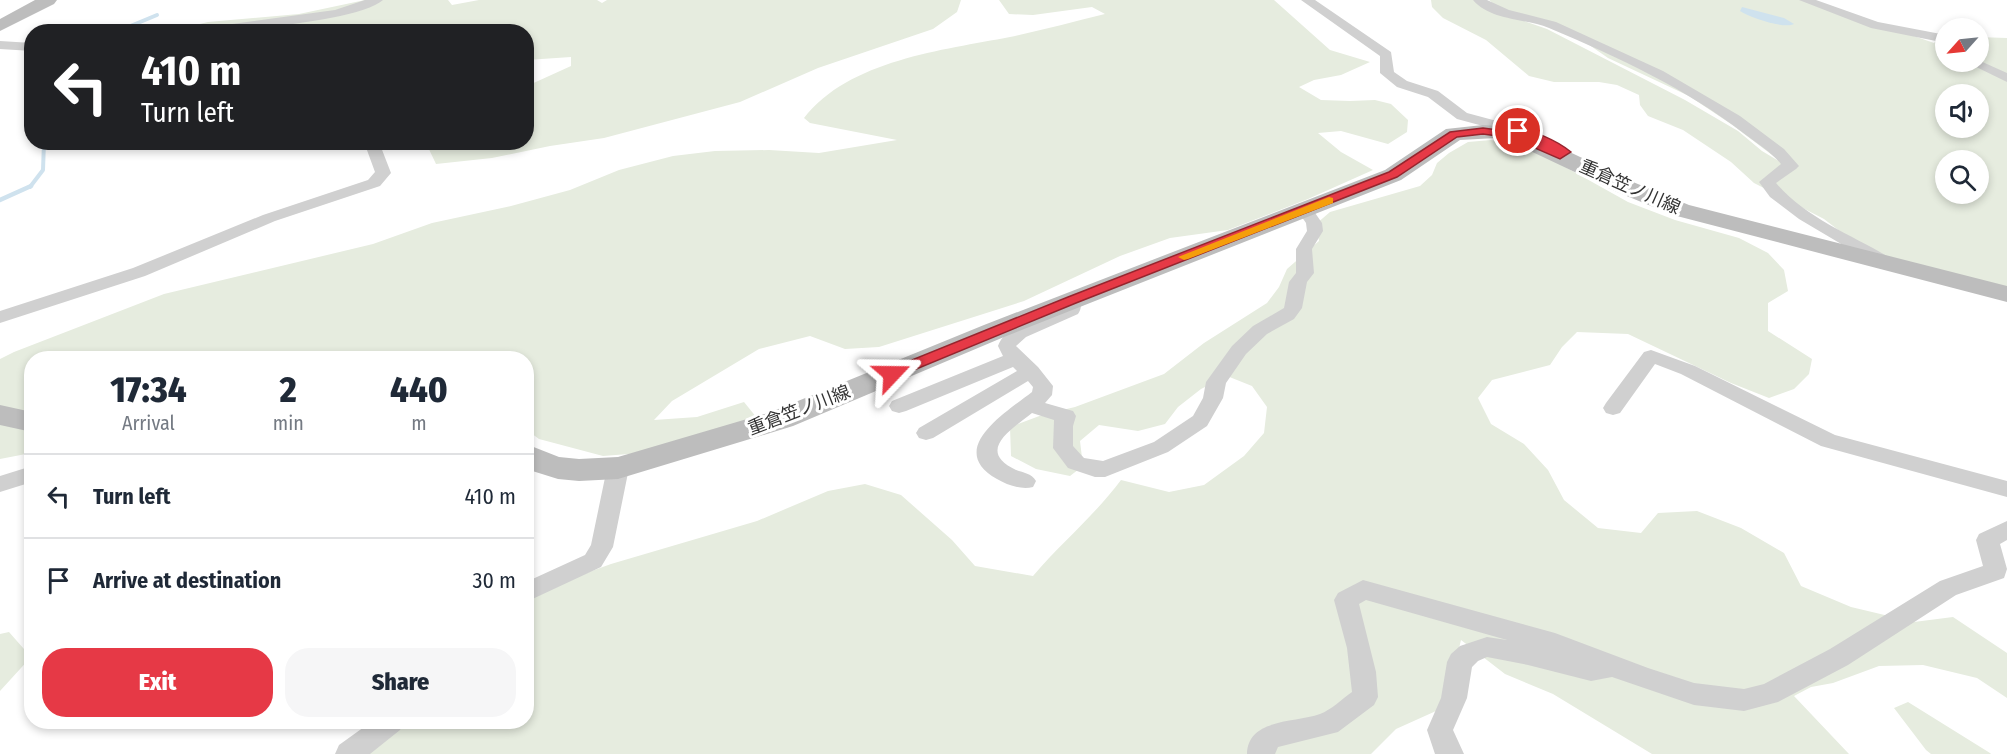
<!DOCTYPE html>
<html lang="en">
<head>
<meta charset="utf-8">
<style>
  :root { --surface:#fff; --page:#f6f6f7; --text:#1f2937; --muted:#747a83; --line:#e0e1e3; --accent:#e63946 }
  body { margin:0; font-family:"Fira Sans Condensed","Noto Sans JP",sans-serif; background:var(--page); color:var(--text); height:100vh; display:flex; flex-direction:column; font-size:22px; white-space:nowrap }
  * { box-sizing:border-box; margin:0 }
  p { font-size:20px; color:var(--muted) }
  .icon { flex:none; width:33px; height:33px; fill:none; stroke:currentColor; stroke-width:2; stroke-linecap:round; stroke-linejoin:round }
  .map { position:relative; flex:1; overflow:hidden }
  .details { position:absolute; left:24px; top:351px; width:510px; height:378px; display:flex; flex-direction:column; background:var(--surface); border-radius:24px; box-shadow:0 3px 9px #0003 }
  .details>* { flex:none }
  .top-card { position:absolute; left:24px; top:24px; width:510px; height:126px; border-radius:24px; box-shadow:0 3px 9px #0003; background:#202124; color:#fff; overflow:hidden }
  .needle { width:39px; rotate:243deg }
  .buttons { position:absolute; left:1935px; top:18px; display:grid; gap:12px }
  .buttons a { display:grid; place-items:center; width:54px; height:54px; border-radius:50%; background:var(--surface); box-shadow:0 3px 9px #0003; font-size:30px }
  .pin { position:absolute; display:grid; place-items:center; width:51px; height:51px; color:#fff; margin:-26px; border:3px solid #fff; border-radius:50%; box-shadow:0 2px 6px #0007 }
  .me { position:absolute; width:66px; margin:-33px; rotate:67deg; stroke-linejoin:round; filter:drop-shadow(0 0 4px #0008) }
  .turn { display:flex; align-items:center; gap:21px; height:126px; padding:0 18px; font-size:27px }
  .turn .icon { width:78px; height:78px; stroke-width:2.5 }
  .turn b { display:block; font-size:42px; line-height:51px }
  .eta { display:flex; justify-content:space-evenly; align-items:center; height:102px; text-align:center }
  .eta b { font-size:36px; font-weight:800; line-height:42px }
  .button { display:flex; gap:12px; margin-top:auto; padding:12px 18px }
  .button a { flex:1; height:69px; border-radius:24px; background:var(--accent); color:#fff; font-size:24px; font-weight:800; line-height:69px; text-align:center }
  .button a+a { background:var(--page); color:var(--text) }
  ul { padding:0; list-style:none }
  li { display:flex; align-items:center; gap:18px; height:84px; padding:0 18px; border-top:2px solid var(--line) }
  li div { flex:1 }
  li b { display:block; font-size:22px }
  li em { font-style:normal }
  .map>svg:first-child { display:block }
  .green { fill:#e6ecdf; fill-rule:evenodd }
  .water { fill:#cfe2ee }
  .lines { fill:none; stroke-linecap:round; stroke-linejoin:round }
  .stream-far1 { stroke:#cfe2ee; stroke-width:4 }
  .stream { stroke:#cfe2ee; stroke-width:4.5 }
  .minor { fill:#d0d0d0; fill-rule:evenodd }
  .secondary { fill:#bdbdbd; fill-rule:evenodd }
  .route { fill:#e63946; stroke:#96252e; stroke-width:1.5 }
  .slow { fill:#f59e0b }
  .labels { text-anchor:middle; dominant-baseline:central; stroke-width:6; stroke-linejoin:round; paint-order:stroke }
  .street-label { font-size:18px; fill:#333; stroke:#fff }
</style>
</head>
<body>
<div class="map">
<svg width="2007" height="754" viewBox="0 0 2007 754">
  <rect width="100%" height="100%" fill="#fff"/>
  <path class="green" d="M365,0H448L452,5L479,0H597L602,3L607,0H961L957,12L933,29L818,68L740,102L604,138L550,146L492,158L436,164L426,143L526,142L527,86L571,66V57L527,60L526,32H167L208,22L299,14Z
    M999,0H1274L1330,50L1370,62L1341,75L1314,80L1299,87L1321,100L1350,101L1375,100L1391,104L1408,120L1407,132L1388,144L1341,131L1318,133L1341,152L1373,170L1308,199L1228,230L1170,238L1120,256L1024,301L879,347L845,349L810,336L759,349L672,401L654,420L697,417L744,402L757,418L680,450L603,456L539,439L527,430L526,358H32L31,453L0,459V359L14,352L164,294L373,244L432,223L511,206L570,190L619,170L673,156L715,151L769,150L819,153L897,140L810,123L804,118C849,60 943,50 1010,37C1042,30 1073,22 1105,14L1092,7L1033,15L1009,14Z
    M1431,0H1481L1521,20L1547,29L1685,100L1738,131L1762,151L1784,164L1731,124L1689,96L1608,58L1585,42L1495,5L1489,0H1810L1934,43L1936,41L1945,46L1946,62H1969L2007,78V294L1863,249L1824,219L1754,183L1731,162L1683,130L1648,116L1640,105L1639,95L1617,85L1599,82H1554L1529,76L1486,40L1443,18L1432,7ZM1946,94H1978V128H1946ZM1946,160H1978V194H1946Z
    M1978,37L2007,38V75L1979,61Z
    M1491,140L1533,149L1628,202L1675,220L1739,238L1768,253L1784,270L1788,291L1768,303V331L1812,359L1809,374L1794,389L1769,398L1731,383L1628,334L1577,332L1562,347L1550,365L1492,380L1478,398L1491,424L1524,444L1548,470L1564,500L1598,528L1641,533L1658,513L1697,511L1741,528L1784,553L1801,586L1851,607L1914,622L1953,617L2007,653V698L1977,678L1923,665L1879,666L1833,683L1811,687L1794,696L1849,754H1652L1553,694L1505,674L1461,640L1452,677L1436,711L1396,729L1371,754H362L390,722H526L527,600L567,580L611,564L757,521L828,491L865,484L901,495L952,540L975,566L1033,576C1061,543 1095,515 1121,480L1169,492L1204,485L1244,456L1264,433L1267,407L1252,386L1227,376L1201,389L1178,407L1165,424L1138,431L1099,425L1080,441L1083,466L1070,476L1036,469L1011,456L1010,427L1042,415L1075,407L1164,374L1204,343L1267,303L1279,287L1287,269L1319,241L1316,224L1330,212L1420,186L1432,175L1437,163L1449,153L1468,142Z
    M9,632L31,657L0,691V634Z
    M1908,702L1990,753L1991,754H1931L1926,750L1894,708Z"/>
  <path class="water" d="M1742,7L1784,18L1794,24C1784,29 1751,18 1740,11Z"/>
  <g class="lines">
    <path class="stream-far1" d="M116,32L157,15
      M32,70L29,72L27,84L32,90
      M30,187L43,170L44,142"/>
    <path class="stream" d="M0,200L31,186"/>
    <path class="minor" d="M365,0H383C360,21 231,32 197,32L203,28L335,10Z
      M1301,0H1315L1391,52L1394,72L1407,81L1438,91L1467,113L1523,128L1552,140L1554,143L1547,147L1513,134L1457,119L1428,97L1397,87L1380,73V56Z
      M1473,0H1487L1509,10L1556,22L1663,71L1740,116L1784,149L1799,166L1796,169L1776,183C1805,218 1854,236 1892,259L1895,263L1892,267H1880L1799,219L1770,197L1759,182L1781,164C1771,152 1758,144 1746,135C1687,89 1618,57 1549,28C1525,18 1491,21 1473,0Z
      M1799,0H1816L1878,22L1946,35V43L1871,28Z
      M0,41L32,43V51L0,49Z
      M1978,60L2007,73V82L1966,62H1978Z
      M364,142H379L391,173L380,186L275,221L145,276L0,323V311L133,268L263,215L368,180L375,172Z
      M1305,205L1311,207L1322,223L1323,231L1312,249L1314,273L1307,282L1302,308L1294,319L1267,334L1246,354L1226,383L1223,398L1207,426L1168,452L1105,477H1095L1068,468L1053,448L1054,420L1032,413C1012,429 975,451 1016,470C1024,473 1031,473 1036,481L1033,487C1021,490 1007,485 997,479C944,449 1008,411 1032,392L1033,387L1028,381L933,438L926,440L919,438L916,433L919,428L1017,371L1013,367L906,411L899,413L892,411L889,406L892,401L1003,356L998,346C1005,324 1043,316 1063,307L1066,296H1078C1082,302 1082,308 1078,314L1026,337L1016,346L1038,367L1053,386L1052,395L1045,403L1073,411L1076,416L1073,426V446L1084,458L1103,461L1154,442L1193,416L1203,398L1206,382L1232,346L1253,326L1284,308L1289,282L1296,273V249L1307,231L1306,223L1297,210Z
      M1651,350L1695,366L1835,435L2007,481V497L1821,446L1681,374L1655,364L1620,413L1613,415L1606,413L1603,408L1606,403L1644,352Z
      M618,460L626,463L629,468L613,547L601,567L526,602V582L585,555L591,545L607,468L610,463Z
      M32,466V482L0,492V476Z
      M2007,521V540L2000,544L2007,569L2004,578L1956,595L1848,665L1778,702L1744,711L1694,705L1612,677L1591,681L1528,665L1487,657L1478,661L1472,667L1467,698L1453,730L1464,754H1435L1427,730L1441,698L1447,662L1451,654L1460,646L1487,637L1507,640L1366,600L1359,604L1376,672L1378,697L1374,705L1338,732L1278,747L1275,754H1247C1248,718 1295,723 1320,714C1331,710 1342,699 1352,692L1347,648L1334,600L1338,593L1363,580L1555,633L1648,668L1694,683L1744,689L1764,684L1830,649L1940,581L1983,566L1976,540L1979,534Z
      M371,722H404L400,730L370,754H335L339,745Z"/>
    <path class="secondary" d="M35,0H57L54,4L0,31V19Z
      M1483,125L1498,126L1540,138L1633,182L1689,205L2007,286V302L1673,215L1617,192L1524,148L1496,138L1460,140L1401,180L1004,337L793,426L618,479L579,481L558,479L526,469V444L559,457L579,459L618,457L771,412L984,325L1385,170L1446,129Z
      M0,405L32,412V432L0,425Z"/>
  </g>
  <path class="route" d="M1483,128L1513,132L1514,129C1531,128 1559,142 1571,152L1560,159L1512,138L1483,134L1457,137L1397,177L1076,303L897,377H887L885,374L887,370L1068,297L1389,172L1450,132Z"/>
  <path class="slow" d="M1329,197L1333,198V203L1188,259L1184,260L1178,257Z"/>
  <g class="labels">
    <g class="street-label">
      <text transform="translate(1630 187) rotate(24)">重倉笠ノ川線</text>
      <text transform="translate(799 410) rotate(-21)">重倉笠ノ川線</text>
    </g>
  </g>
</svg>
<div class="buttons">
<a><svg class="needle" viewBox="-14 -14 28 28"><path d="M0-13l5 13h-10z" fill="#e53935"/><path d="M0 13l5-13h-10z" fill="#747a83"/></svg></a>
<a><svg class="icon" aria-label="sound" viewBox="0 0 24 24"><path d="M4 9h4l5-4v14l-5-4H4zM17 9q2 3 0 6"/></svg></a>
<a><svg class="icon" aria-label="search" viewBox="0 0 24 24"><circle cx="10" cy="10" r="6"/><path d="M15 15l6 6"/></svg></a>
</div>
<div class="pin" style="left:1518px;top:131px;background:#d93025"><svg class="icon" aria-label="arrive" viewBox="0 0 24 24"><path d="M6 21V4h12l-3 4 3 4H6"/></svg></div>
<svg class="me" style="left:892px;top:374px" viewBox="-20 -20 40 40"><path d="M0-17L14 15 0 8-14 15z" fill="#e63946" stroke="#fff" stroke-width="4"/></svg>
<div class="top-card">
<div class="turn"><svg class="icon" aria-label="left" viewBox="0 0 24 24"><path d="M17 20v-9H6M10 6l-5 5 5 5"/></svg><div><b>410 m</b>Turn left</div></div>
</div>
<section class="details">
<div class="eta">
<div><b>17:34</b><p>Arrival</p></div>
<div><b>2</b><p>min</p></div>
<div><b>440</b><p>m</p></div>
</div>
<ul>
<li><svg class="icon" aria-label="left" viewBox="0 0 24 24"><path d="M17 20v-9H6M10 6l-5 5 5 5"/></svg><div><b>Turn left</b></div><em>410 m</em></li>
<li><svg class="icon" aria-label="arrive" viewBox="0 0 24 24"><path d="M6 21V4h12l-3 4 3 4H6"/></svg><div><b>Arrive at destination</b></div><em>30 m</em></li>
</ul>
<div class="button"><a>Exit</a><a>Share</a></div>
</section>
</div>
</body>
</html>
